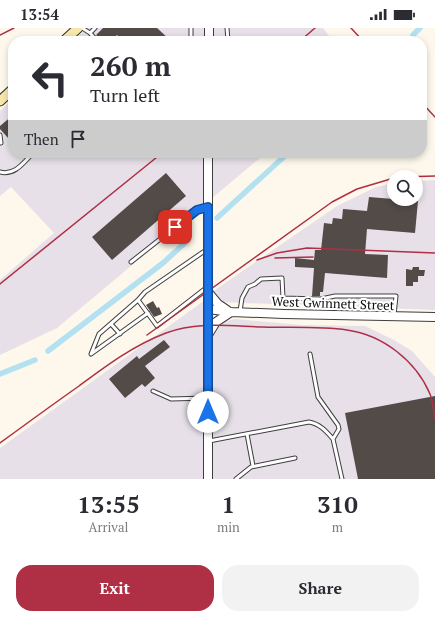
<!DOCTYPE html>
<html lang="en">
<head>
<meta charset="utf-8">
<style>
  :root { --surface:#fff; --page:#f2f2f3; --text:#2b2b33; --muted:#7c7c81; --accent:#af2f44 }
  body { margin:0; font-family:"PT Serif",serif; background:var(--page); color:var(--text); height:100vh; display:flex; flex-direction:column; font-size:15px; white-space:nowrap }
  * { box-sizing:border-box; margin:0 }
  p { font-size:13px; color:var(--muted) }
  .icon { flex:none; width:22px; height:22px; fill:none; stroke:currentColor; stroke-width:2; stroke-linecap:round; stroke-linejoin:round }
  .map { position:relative; height:451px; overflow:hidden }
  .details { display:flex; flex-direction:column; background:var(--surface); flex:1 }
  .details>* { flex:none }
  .top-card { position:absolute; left:8px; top:8px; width:419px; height:122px; border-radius:16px; box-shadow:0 2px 6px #0003; background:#fff; color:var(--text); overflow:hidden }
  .fabs { position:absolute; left:387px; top:142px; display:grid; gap:8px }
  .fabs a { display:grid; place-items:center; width:36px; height:36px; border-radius:50%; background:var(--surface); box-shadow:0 2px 6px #0003; font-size:20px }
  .pin { position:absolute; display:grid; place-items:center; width:34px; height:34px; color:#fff; margin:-17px; border-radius:8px; box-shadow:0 2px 6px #0006 }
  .me { position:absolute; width:44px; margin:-22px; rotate:0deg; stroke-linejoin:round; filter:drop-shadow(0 0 3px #0008) }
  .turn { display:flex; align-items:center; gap:14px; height:84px; padding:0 16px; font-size:18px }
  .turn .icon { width:52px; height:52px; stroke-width:2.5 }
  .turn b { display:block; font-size:28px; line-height:34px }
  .then { display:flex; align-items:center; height:38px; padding:0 16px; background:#0003; gap:8px; font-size:15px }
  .eta { display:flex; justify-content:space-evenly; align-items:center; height:68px; text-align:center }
  .eta b { font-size:24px; font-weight:700; line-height:28px }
  .cta { display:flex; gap:8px; margin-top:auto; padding:8px 16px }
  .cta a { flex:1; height:46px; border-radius:16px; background:var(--accent); color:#fff; font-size:16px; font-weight:700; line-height:46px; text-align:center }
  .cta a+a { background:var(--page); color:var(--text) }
  .status { display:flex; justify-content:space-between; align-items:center; height:28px; padding:0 20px; background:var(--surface); direction:ltr }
  .status svg { height:11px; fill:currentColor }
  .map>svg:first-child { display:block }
  .industrial { fill:#e7e0e9 }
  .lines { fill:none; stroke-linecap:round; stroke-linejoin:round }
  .canal { stroke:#b3e1f1; stroke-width:5.5 }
  .building { fill:#534b48 }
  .service-casing { stroke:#3e3e3e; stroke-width:5 }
  .tertiary-casing { stroke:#3e3e3e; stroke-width:10 }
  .secondary-casing { stroke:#2d2d2d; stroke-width:11 }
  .service { stroke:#fff; stroke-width:3 }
  .tertiary { stroke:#fff; stroke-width:8 }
  .secondary { stroke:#f8e7ab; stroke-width:9 }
  .rail { stroke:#af2f44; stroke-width:1.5 }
  .route-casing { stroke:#114b97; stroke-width:10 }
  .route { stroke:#1a73e8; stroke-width:7 }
  .labels { text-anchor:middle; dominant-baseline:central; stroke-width:4; stroke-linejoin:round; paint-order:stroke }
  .street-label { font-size:13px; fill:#0b0b0b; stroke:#fff }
</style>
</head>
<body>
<div class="status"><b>13:54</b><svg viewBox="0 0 49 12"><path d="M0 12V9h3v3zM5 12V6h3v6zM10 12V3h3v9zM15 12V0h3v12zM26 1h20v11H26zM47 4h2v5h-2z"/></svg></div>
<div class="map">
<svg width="435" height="451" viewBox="0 0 435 451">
  <rect width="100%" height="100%" fill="#fdf8eb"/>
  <path class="industrial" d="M87,0H323L333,13H73Z
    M13,71V125H266L57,300L0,327V252L54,205L11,159L0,168V83Z
    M435,152V282L218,274L212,264L337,178L376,159L394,155V171H416V153Z
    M205,272L204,451H0V420Z
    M235,291L302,297L365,298L394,312L412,323L435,349V451H212V322L213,305L221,294Z"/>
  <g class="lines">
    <path class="canal" d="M413,7L420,0
      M217,190L288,125
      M48,323L163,235L188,212
      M0,346L35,332"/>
  </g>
  <path class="building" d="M103,0H157L169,11L167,13H123L117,7L111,13H103L96,7Z
    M13,87V107L9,111L0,101V98Z
    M166,145L186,168L112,232L92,209Z
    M369,169L418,173L415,205L367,201L365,226L388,227L387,250L325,245L323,264H320V268H312L314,240L295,239V230L314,232L315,222H321L324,195L332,196L333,190L342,191L343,181L367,183Z
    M413,239H419V242H425L424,248H418V254H413V258H406V241L412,242Z
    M153,273L157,280L159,279L162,286L154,289L146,277Z
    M164,312L170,319L145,338L155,350L145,359L142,356L125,370L109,351L137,328L139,331Z
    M435,368V451H358L345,385Z"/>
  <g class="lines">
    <defs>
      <path id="service" d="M82,0L90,5L95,0
        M227,0L228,13
        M90,5L97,13
        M191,13V0
        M0,107L1,115
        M0,144C15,148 24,134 33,125
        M131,234L197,182L206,179
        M138,272L157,298L206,260
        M240,283L242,270L248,259L255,256L261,251L282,250L283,270L321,271L335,268H396L394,287
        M148,285L91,326L99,306L138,272L145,264L206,222
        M111,296L120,306
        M310,326L318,369L338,397L339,401L333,411L342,451
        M153,363L171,371L208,370
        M247,406L253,438
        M209,413L309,394C320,396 326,403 333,411
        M236,451L251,439L295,430"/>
      <path id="tertiary" d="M209,0V13
        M208,264L218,276L227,282
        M208,281L231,284L284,286L435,289
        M208,307L216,294L231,284
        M208,451V125"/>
      <path id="secondary" d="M64,13L78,0
        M0,73L13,61"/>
    </defs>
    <use href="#service" class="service-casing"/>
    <use href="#tertiary" class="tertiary-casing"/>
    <use href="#secondary" class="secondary-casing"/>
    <use href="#service" class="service"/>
    <use href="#tertiary" class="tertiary"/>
    <use href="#secondary" class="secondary"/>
    <path class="rail" d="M351,0L363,13
      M0,7L14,0
      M300,13L315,0
      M422,75L435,89
      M402,149L435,148
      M275,230L313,229
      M257,232L277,225L307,220L435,225
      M0,256L162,125
      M147,307L332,174L357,161L394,150
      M0,415C26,396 52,377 79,358C106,338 134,317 166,305C196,293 231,298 263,299C290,300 320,298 347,302C383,307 416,333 430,366C433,373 433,382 435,390"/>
  </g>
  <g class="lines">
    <defs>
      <path id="route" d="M175,199L197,182L208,179V384"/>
    </defs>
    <use href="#route" class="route-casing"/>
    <use href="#route" class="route"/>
  </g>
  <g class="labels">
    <g class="street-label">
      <text transform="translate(333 275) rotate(2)">West Gwinnett Street</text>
    </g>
  </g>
</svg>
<div class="fabs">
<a><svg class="icon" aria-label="search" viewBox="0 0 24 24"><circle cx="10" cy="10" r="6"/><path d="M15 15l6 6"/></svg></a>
</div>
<div class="pin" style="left:175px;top:199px;background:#d93025"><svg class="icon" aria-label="arrive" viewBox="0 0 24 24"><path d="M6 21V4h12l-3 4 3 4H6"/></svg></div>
<svg class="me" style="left:208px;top:384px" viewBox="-20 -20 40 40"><circle r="19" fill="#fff"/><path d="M0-13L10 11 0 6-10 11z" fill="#1a73e8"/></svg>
<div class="top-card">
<div class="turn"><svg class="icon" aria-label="left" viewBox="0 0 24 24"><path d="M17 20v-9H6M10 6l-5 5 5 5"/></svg><div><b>260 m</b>Turn left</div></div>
<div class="then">Then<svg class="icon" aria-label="arrive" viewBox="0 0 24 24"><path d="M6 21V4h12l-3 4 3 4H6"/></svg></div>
</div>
</div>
<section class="details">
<div class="eta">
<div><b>13:55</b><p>Arrival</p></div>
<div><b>1</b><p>min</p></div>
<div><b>310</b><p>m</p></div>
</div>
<div class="cta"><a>Exit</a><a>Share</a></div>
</section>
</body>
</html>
